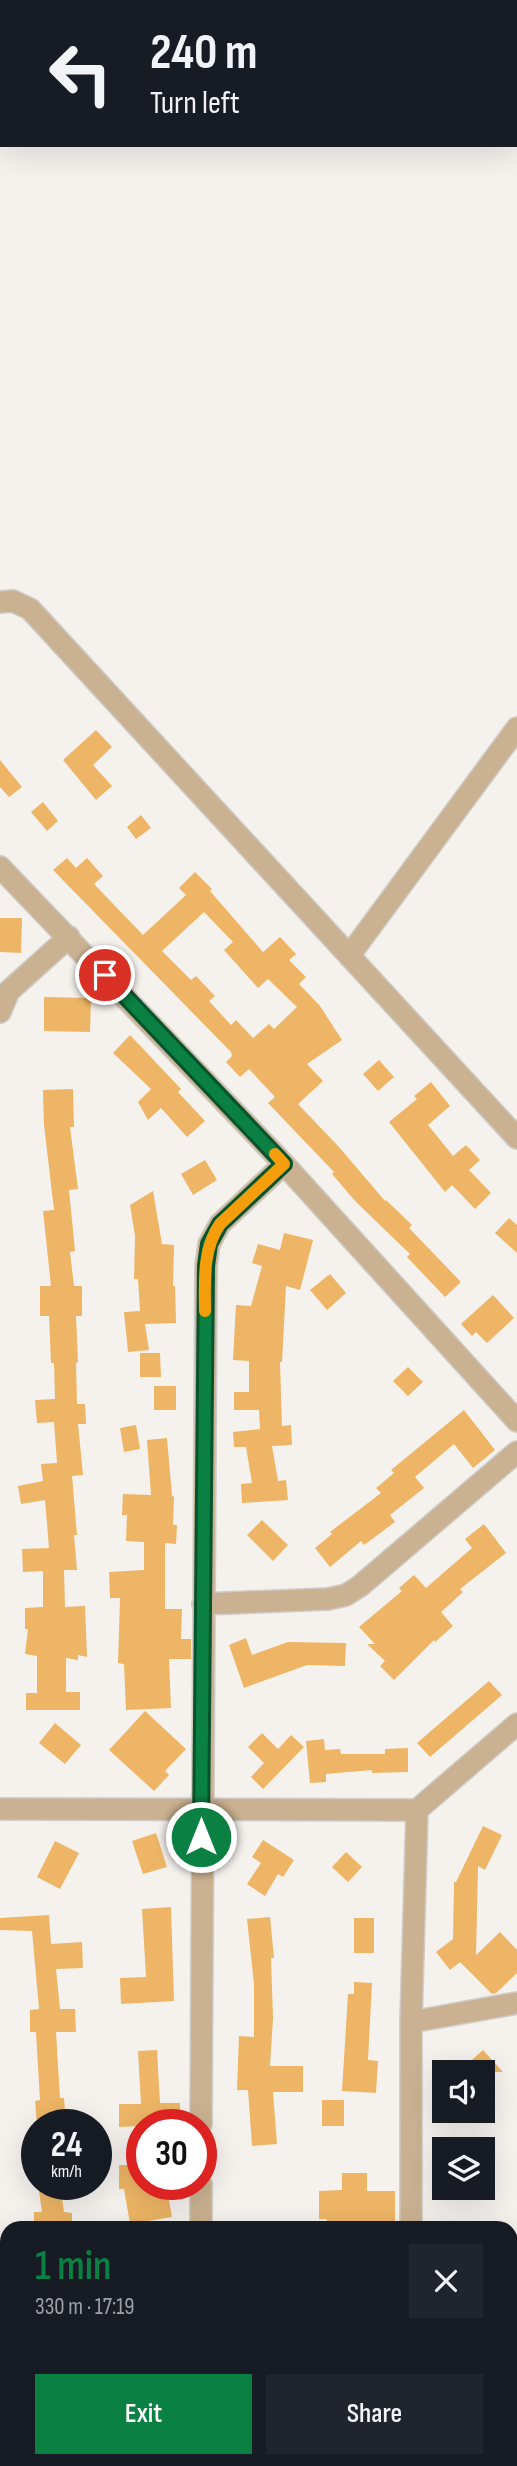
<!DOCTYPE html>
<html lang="en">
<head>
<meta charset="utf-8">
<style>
  :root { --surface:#171b24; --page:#20242c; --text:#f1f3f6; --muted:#9ea1a6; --accent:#0b8043 }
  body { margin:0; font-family:"Sofia Sans Condensed",sans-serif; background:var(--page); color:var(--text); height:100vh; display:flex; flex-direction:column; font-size:26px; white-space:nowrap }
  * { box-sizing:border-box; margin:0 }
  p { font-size:23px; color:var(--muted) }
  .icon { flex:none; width:38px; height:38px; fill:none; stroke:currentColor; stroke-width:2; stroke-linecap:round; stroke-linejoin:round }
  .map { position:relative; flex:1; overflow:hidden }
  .sheet { position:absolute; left:0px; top:2221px; width:518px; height:247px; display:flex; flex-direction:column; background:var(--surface); border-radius:21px 21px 0 0; box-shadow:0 7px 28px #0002 }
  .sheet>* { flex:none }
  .guide { position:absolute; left:0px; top:0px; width:518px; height:147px; box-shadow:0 7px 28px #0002; background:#171b24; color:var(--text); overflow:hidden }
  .tools { position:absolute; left:432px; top:2060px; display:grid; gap:14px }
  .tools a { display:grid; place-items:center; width:63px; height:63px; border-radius:0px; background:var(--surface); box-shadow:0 7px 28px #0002; font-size:35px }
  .speed { position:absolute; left:21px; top:2109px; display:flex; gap:14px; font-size:35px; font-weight:700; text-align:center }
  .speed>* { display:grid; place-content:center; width:91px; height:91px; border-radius:50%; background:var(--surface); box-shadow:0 7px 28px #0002; line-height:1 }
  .speed small { font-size:18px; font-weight:400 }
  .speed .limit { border:10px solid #d22; background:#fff; color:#111 }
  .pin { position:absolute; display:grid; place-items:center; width:60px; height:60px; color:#fff; margin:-30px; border:4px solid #fff; border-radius:50%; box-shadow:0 2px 7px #0007 }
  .me { position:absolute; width:77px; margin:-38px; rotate:0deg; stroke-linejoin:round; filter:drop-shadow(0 0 5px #0008) }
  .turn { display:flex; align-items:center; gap:24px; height:147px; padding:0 35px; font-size:32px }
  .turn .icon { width:91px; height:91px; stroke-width:2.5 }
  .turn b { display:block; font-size:49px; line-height:60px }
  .round { display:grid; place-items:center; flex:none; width:74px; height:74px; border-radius:0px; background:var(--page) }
  .summary { display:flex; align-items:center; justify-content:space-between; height:119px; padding:0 35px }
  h1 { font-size:42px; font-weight:600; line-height:52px; color:var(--accent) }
  .cta { display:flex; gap:14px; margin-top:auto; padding:14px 35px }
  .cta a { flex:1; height:80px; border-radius:0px; background:var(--accent); color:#fff; font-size:28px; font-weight:600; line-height:80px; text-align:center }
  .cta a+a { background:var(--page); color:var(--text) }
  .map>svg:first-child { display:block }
  .building { fill:#edb565; fill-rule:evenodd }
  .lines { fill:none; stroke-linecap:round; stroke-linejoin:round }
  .minor-casing { stroke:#d0cdc9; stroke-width:24 }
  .minor { stroke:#cab191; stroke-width:21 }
  .route-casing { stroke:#07532c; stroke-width:18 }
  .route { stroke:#0b8043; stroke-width:12 }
  .slow { stroke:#f59e0b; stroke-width:12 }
</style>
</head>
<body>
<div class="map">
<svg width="517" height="2466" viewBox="0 0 517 2466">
  <rect width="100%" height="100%" fill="#f5f2ee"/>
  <path class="building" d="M96,730L112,747L93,765L112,786L96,800L63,760Z
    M0,760L22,787L9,797L0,787Z
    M43,802L58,821L47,831L31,812Z
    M141,815L151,828L136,839L127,827Z
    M67,858L76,868L87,858L103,876L94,884L143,935L186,895L179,888L195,872L212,889L210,891L263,952L280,937L296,954L289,960L306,977L299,984L320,1006L342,1040L307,1064L323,1081L298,1104L339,1147L385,1201L386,1200L412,1225L409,1228L461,1282L445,1297L407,1257L410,1254L356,1202L332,1174L334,1172L268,1103L275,1097L249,1069L240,1077L226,1062L232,1056L231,1052L53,870ZM204,912L233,942L224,950L258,988L268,979L297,1007L274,1029L269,1024L253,1038L236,1020L231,1025L209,1001L215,996L196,976L191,980L162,951Z
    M0,918H22L21,953L0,952Z
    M44,997L91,998L90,1032L44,1031Z
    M130,1035L181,1089L178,1092L205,1121L187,1137L161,1108L148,1120L138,1102L151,1089L113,1053Z
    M379,1060L394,1077L378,1091L363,1074Z
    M431,1082L450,1106L428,1125L453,1156L466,1145L480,1160L469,1170L491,1193L475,1209L452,1185L445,1192L389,1122L417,1099L414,1096Z
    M73,1089L74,1127H70L78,1189L69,1190L75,1251L70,1252L74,1286H82V1316H76L78,1362L76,1363L77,1404H85L86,1424H78L83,1475L72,1476L77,1535H74L77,1570H64L65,1607L85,1606L87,1657L78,1655V1660L66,1658V1692H80V1710H26V1693H37V1656L25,1654L28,1629H25V1608L43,1607V1571L23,1572L22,1549L49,1548L45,1500L21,1504L18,1486L43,1481L41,1464L57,1463L54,1422L37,1423L35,1400L55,1399L54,1363H51L49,1316H40V1286H51L43,1211L54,1210L44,1125L43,1090Z
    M205,1160L217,1180L193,1195L181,1174Z
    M153,1191L162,1244L174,1245L173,1286H175L176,1323L145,1324L149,1350L128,1352L124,1312L140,1311L138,1279H134L135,1236L130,1205Z
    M509,1218L517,1225V1253L495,1233Z
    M284,1233L313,1240L300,1290L286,1286L282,1362H280L282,1426L291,1425L292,1445L272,1446L278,1481L286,1480L288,1500L242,1503L241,1484L252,1483L246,1447H234L233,1432L260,1429L259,1410H234V1392H249V1361L233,1360L236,1305L251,1306L262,1266L252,1263L258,1244L280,1250Z
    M330,1274L346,1293L327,1310L310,1290Z
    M493,1295L514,1318L487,1343L476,1332L472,1336L461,1324Z
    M140,1353H160L161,1377H140Z
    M408,1367L423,1382L408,1396L393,1381Z
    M154,1386H176V1410H154Z
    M464,1410L495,1450L473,1468L454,1444L415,1477L424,1488L390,1515L395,1522L364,1545L361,1541L330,1567L315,1548L332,1534L330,1532L381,1493L376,1488L394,1473L391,1470Z
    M136,1425L140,1449L124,1452L120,1428Z
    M167,1438L172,1496L174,1497L173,1525H177L176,1544L165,1543V1609H182L181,1639H191V1659H169L171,1708L126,1710L124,1664L118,1663L120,1598H110L109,1572L144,1570V1542L126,1541L127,1515H122L123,1494L151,1495L147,1440Z
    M262,1520L288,1545L273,1561L247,1535Z
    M484,1524L506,1553L460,1589L463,1592L441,1612L453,1626L435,1642L434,1640L394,1680L380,1666L385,1661L367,1644H375L359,1627L402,1591L399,1588L414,1575L426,1588L472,1548L465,1539Z
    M246,1638L252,1655L288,1642L346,1643L345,1666L307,1665L244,1688L229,1645Z
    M489,1681L502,1695L430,1757L417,1743Z
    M145,1711L186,1749L165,1771L169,1775L154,1791L109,1750Z
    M55,1723L81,1745L65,1764L39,1743Z
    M262,1733L278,1749L291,1735L304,1747L263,1789L251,1777L264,1763L248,1747Z
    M324,1739L325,1750L340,1749L341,1754H385V1749L408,1748V1772L372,1773V1770L326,1774V1782L310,1783L306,1741Z
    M483,1826L502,1835L485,1870L478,1866L476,1955L500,1932L517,1950V1973L496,1993L492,1994L460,1962L450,1970L436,1952L453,1939L454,1882H456Z
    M156,1833L167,1867L143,1874L132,1841Z
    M263,1840L294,1860L283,1877L278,1874L265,1896L247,1884L261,1863L252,1857Z
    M55,1841L79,1853L60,1889L37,1877Z
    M346,1852L362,1867L348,1882L332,1867Z
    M171,1907L174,2001L121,2004L120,1978L146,1977L142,1909Z
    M49,1915L51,1944L82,1942L83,1968L56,1969L60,2009H75L76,2032H56L60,2098H64L66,2124H37L35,2101L40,2100L36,2032H30V2010L39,2009L32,1931L0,1930V1918Z
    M270,1917L274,1958H271L273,2018L270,2066H303V2092H273L277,2144L252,2146L248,2090H237L239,2036L254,2037V1984L247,1919Z
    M354,1918H374V1953H354Z
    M354,1982L372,1983L368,2060L378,2061L376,2093L342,2091L348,1994H354Z
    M157,2050L160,2103H180V2124L119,2127V2104H141L138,2051Z
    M483,2050L503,2072H458Z
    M322,2100H344V2126H322Z
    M119,2165H142V2184H166L172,2217L130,2224L124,2189H119Z
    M342,2173H367V2191H395V2228H326L327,2219H319V2191L342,2190Z
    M38,2184H60L64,2212L72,2213V2228H34V2212H42Z"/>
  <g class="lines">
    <defs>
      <path id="minor" d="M0,602L13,601L30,609L517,1138
        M0,867L284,1164L517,1421
        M349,956L517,728
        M0,1012L9,991L69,937
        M203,1604L328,1599L346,1595L360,1586L517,1452
        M0,1809L417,1810L517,1724
        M411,2022L517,2003
        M201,2124L206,1266L209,1244L220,1224L284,1164
        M201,2228V2184
        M411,2228V2022L417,1810
        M511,2280L517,2278
        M412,2460V2466
        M201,2466V2460"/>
    </defs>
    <use href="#minor" class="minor-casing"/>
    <use href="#minor" class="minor"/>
  </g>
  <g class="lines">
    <defs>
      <path id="route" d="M105,975L284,1164L220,1224L209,1244L206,1266L201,1837"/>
    </defs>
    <use href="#route" class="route-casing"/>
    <use href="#route" class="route"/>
    <path class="slow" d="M205,1311C205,1281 202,1250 220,1224L284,1164L275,1154"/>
  </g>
</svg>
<div class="tools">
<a><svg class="icon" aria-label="sound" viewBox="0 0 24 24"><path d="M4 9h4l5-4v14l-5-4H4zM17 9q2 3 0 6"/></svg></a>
<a><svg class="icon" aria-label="layers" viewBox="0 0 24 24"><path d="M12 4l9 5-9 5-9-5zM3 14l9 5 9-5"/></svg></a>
</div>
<div class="speed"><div>24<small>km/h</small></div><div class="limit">30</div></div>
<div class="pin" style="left:105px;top:975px;background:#d93025"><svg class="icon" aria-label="arrive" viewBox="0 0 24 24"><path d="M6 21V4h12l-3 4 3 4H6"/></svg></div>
<svg class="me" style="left:201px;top:1837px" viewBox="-20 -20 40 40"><circle r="17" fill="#0b8043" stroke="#fff" stroke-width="3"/><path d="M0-11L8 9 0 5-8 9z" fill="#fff"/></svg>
<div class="guide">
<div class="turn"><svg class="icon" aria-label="left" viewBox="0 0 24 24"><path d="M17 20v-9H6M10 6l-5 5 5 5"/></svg><div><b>240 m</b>Turn left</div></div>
</div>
<section class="sheet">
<div class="summary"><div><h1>1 min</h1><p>330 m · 17:19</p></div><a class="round"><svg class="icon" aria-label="close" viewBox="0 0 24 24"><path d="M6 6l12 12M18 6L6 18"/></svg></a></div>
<div class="cta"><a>Exit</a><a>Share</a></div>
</section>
</div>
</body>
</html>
